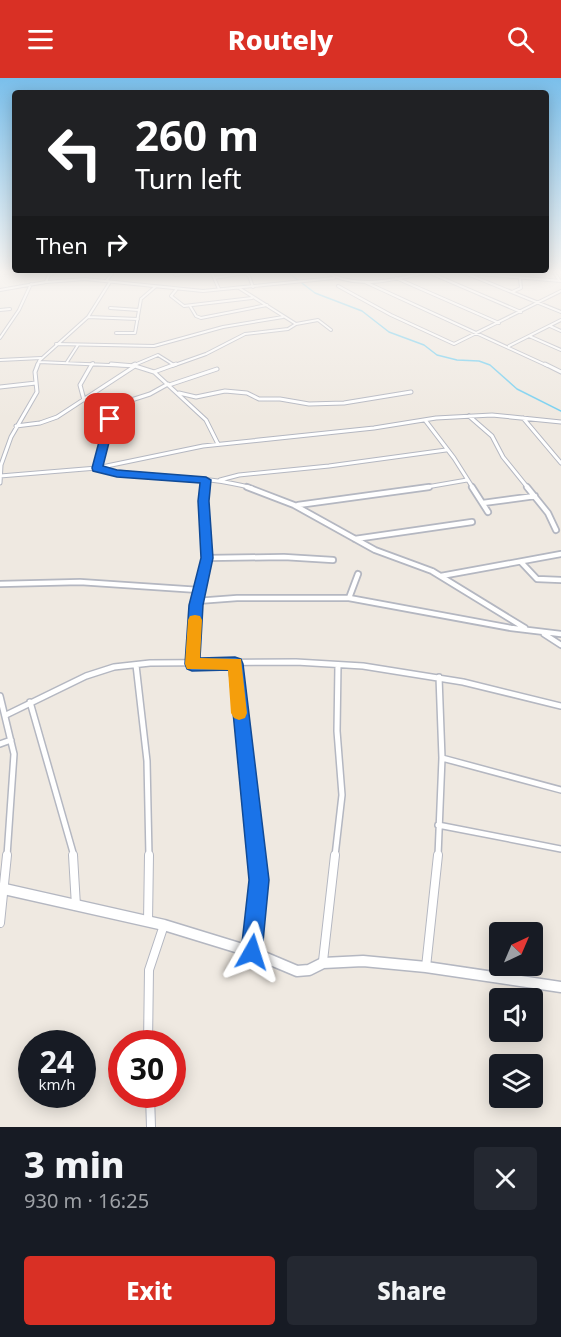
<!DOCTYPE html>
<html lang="en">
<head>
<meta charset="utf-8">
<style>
  :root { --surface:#171b24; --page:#242831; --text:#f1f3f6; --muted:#9ea1a6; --accent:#d93025 }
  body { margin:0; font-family:"Noto Sans",sans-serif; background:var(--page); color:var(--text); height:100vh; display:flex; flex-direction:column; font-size:22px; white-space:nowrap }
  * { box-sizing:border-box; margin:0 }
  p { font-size:20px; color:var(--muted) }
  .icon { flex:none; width:33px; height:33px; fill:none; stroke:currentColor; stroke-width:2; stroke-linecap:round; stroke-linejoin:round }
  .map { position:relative; height:1049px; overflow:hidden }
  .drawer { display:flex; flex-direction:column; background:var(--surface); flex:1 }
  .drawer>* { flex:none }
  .banner { position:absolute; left:12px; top:12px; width:537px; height:183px; border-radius:6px; box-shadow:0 3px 15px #0003; background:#202124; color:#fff; overflow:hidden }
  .needle { width:39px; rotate:44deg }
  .controls { position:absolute; left:489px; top:844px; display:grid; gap:12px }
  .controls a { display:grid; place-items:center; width:54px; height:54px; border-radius:6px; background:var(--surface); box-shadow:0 3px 15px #0003; font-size:30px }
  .speed { position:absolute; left:18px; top:952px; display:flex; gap:12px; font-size:30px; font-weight:700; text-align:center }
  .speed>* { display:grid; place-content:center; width:78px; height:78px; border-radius:50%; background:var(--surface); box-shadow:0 3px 15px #0003; line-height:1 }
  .speed small { font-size:15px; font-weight:400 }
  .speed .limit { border:9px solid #d22; background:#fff; color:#111 }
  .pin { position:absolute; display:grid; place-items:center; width:51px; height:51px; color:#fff; margin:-26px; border-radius:12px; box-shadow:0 3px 9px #0006 }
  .me { position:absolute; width:66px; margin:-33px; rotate:6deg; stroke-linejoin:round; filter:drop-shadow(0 0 4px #0008) }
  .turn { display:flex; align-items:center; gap:21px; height:126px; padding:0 24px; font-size:27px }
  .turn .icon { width:78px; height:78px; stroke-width:2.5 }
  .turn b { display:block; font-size:42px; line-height:51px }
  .then { display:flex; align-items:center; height:57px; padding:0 24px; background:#0003; gap:12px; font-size:22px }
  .round { display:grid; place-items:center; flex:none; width:63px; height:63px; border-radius:6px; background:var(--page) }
  .headline { display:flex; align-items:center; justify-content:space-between; height:102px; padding:0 24px }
  h1 { font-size:36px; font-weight:800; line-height:45px }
  .cta { display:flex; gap:12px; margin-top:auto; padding:12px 24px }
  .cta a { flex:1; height:69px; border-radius:6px; background:var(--accent); color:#fff; font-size:24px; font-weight:800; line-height:69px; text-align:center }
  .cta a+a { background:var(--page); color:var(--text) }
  header { display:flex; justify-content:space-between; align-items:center; height:78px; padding:0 24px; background:var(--accent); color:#fff; font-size:27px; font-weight:800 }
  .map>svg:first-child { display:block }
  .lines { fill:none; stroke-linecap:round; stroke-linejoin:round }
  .stream { stroke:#75cff0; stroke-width:1.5 }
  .street-far4-casing { stroke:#b4b7c1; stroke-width:4 }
  .street-far3-casing { stroke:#b4b7c1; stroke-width:5 }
  .street-far2-casing { stroke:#b4b7c1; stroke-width:8 }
  .street-far1-casing { stroke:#b4b7c1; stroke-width:8 }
  .street-casing { stroke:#b4b7c1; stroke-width:10 }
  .secondary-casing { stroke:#b4b7c1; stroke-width:13 }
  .street-far4 { stroke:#fff; stroke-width:2 }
  .street-far3 { stroke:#fff; stroke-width:3 }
  .street-far2 { stroke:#fff; stroke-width:4.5 }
  .street-far1 { stroke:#fff; stroke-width:5 }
  .street { stroke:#fff; stroke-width:8 }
  .secondary { stroke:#fff; stroke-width:10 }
  .route { fill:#1a73e8; stroke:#114b97; stroke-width:1.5 }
  .slow { fill:#f59e0b }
</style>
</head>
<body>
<header><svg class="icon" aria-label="menu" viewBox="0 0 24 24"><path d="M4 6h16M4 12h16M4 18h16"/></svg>Routely<svg class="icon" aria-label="search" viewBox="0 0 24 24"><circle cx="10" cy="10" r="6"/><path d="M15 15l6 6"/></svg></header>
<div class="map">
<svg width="561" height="1049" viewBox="0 0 561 1049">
  <rect width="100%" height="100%" fill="#efe9e1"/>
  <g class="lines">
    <path class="stream" d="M286,193L315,215L362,233L389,254L424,267L437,277L457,282L479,283L490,287L517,311L561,333"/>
    <defs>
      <path id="street-far4" d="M211,193L219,211
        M325,193C357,214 399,200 433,193
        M460,193L561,234
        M553,193L560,203
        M428,194L521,234
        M468,195L561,203
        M175,197L208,193
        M214,200L245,195L249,198L253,209
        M396,200L499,245
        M46,204L49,197L57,193
        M365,204L548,288
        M338,208L391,237L454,266L561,213
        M239,210L296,246
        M0,212L46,204L85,201L203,213L334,200
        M176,212L171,218L184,228L252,220
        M512,214L521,210L520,201
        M190,228L196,238L201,240L267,227
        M110,230L139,232
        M0,232L10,231
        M88,239L138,241
        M550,248L561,253
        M116,255H135L141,221L155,209
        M529,258L561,272
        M0,260L19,232L31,206
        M56,266L154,268L223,249L283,239
        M509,268L561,242
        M0,282L41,280
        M39,284L132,288
        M67,284L78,267
        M37,288L39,283L88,239L110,204L107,202L114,193
        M91,288L93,285
        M132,288L158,277L174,287
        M172,288L206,276L245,256L288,251L296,246L318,242L331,252"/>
      <path id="street-far3" d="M111,286L135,288L154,294L206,342L218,366
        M545,286L561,294
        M131,288L135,286
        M154,294L176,286
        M169,307L217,291
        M0,309L36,305
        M179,315L196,319L225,313L247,315L259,321H280L309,326L344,325L411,314
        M84,322L80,307L92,286
        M469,338L492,358L503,379L528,410
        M523,340L561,385
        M425,342L454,380L473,410
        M16,348L40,345L57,339L135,288
        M97,390L111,334L122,325L150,316L168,306
        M100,391C150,401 203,396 252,410
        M0,398L97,390L203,368L374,350L436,340L492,337L561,344
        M220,402L239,397L329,388L446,372
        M0,405L1,387L11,359L37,314L35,294L38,286
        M205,410L206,402
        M421,410L467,402"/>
      <path id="street-far2" d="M247,409L294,427L375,472L432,493L525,550
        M472,409L488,434
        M527,409L548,435L556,452
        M483,425L535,418
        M298,427L429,409
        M355,461L472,444
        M207,480L284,479L333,482
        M521,484L537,501L561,502
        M441,498L561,476
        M0,506L80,504L199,512
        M349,520L358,496
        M197,523L237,520H349L511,550L561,556
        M544,556L561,567
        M193,570L196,527L207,480L203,423L205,409"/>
      <path id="street-far1" d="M192,586L193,569
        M235,586L256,778
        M136,587L147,683L149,778
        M0,618L14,676L7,778
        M30,624L74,778
        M6,637L86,598L114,589L150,585L296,584L363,588L463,604L561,628
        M0,666L11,662
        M442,680L561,712
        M438,747L561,771
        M335,778L342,717L337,653L338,587
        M438,778L442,680L439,599"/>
      <path id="street" d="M73,777L76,828
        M148,844L149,777
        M0,845L7,777
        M252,872L259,803L256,777
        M323,883L335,777
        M426,889L438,777
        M148,966L149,892L164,847
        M150,1017L151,1049"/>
      <path id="secondary" d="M0,810L164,847L252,874L297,893L309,892L323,885L363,883L426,889L561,909"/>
    </defs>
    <use href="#street-far4" class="street-far4-casing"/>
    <use href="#street-far3" class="street-far3-casing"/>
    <use href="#street-far2" class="street-far2-casing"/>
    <use href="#street-far1" class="street-far1-casing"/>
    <use href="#street" class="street-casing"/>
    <use href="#secondary" class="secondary-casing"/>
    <use href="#street-far4" class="street-far4"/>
    <use href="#street-far3" class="street-far3"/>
    <use href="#street-far2" class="street-far2"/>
    <use href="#street-far1" class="street-far1"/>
    <use href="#street" class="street"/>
    <use href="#secondary" class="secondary"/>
  </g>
  <linearGradient id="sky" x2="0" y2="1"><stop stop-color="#7abfeb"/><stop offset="0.57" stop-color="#f8f5f2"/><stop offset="1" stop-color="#f8f5f2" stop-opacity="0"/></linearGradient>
  <rect width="561" height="340" fill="url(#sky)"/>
  <path class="route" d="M110,338L115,341L103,388L117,392L206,399L211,402L209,423L213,480L203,527L200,580L235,579L241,581L243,586L269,802L262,874L259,881L252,884L244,881L241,874L249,802L229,592L192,593L187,591L185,586L189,527L201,480L198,423L200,405L117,399L93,393L92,390L105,341Z"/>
  <path class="slow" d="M195,537L200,538L202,542L200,580L241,581L247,635L245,640L239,642L234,640L231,635L228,592L187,591L185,586L188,542L190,538Z"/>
</svg>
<div class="controls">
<a><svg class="needle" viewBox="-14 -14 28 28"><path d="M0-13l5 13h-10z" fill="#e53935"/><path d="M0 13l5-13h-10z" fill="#9ea1a6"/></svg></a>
<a><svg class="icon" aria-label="sound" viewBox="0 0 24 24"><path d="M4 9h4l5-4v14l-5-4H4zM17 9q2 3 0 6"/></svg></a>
<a><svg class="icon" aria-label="layers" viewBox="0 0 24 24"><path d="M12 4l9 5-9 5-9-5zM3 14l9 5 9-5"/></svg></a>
</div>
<div class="speed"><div>24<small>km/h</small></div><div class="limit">30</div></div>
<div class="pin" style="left:110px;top:341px;background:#d93025"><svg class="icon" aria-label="arrive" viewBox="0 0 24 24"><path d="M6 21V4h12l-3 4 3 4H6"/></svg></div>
<svg class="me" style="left:252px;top:874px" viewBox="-20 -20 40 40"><path d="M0-17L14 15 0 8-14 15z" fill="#1a73e8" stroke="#fff" stroke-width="4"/></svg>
<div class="banner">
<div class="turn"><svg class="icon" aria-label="left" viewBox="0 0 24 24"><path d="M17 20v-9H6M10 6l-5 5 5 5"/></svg><div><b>260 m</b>Turn left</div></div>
<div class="then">Then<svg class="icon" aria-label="right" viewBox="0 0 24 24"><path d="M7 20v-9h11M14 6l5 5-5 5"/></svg></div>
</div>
</div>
<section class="drawer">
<div class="headline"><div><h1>3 min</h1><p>930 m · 16:25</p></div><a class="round"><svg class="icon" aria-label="close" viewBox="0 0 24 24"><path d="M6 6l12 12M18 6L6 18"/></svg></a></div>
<div class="cta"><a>Exit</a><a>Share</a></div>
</section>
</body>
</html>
